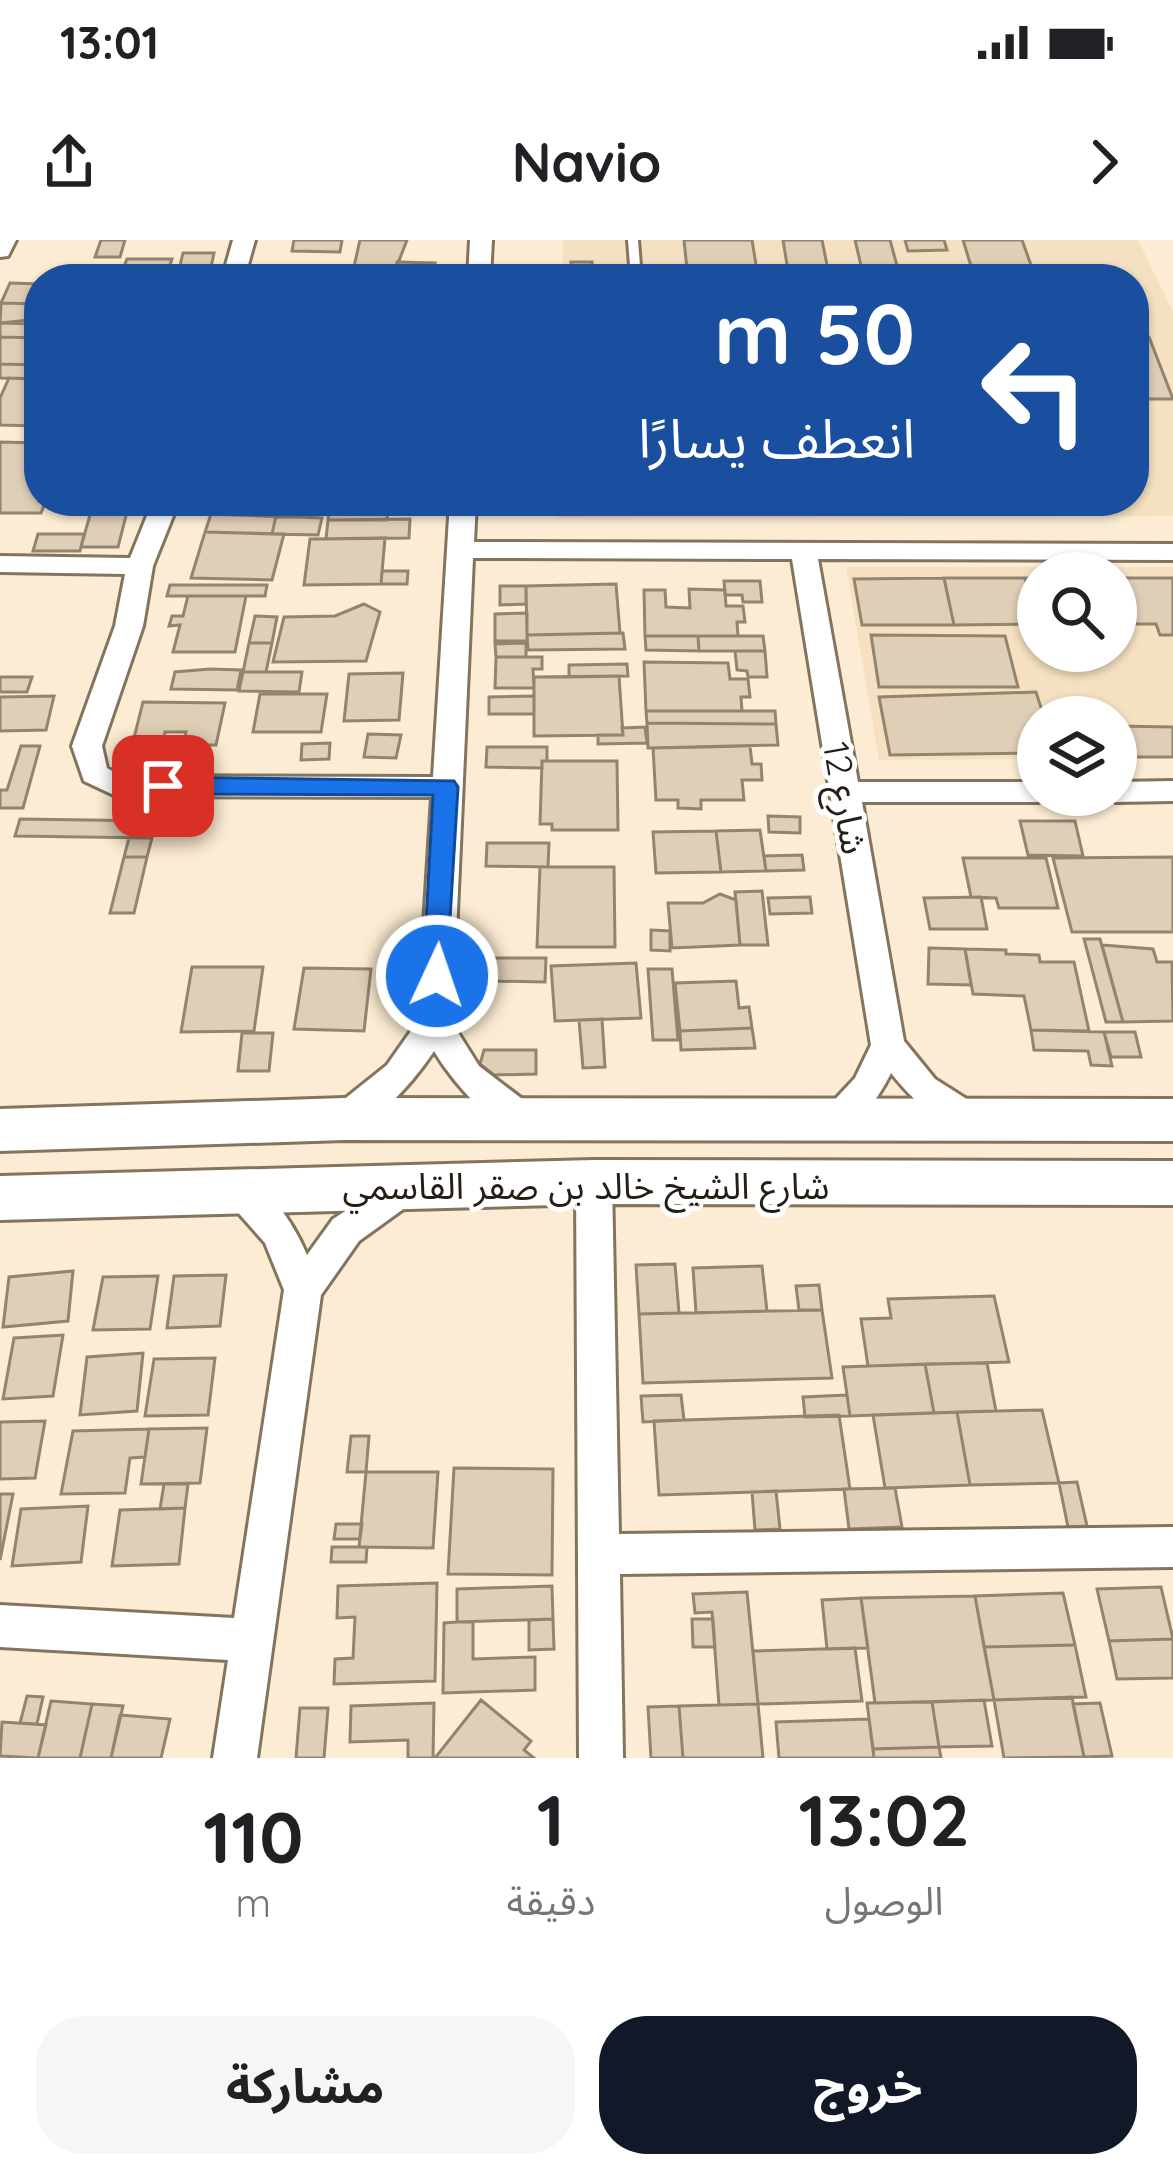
<!DOCTYPE html>
<html lang="ar">
<head>
<meta charset="utf-8">
<style>
  :root { --surface:#fff; --page:#f6f6f6; --text:#202124; --muted:#757577; --accent:#111827 }
  body { margin:0; font-family:Quicksand,"Noto Sans Arabic",sans-serif; background:var(--page); color:var(--text); direction:rtl; height:100vh; display:flex; flex-direction:column; font-size:45px; white-space:nowrap }
  * { box-sizing:border-box; margin:0 }
  p { font-size:39px; color:var(--muted) }
  .icon { flex:none; width:66px; height:66px; fill:none; stroke:currentColor; stroke-width:2; stroke-linecap:round; stroke-linejoin:round }
  .map { position:relative; height:1518px; overflow:hidden; direction:ltr }
  .sheet { display:flex; flex-direction:column; background:var(--surface); flex:1 }
  .sheet>* { flex:none }
  .top-card { position:absolute; left:24px; top:24px; width:1125px; height:252px; border-radius:48px; box-shadow:0 3px 9px #0004; direction:rtl; background:#1a4fa0; color:#fff; overflow:hidden }
  .fabs { position:absolute; left:1017px; top:312px; display:grid; gap:24px }
  .fabs a { display:grid; place-items:center; width:120px; height:120px; border-radius:50%; background:var(--surface); box-shadow:0 3px 9px #0004; font-size:60px }
  .pin { position:absolute; display:grid; place-items:center; width:102px; height:102px; color:#fff; margin:-51px; border-radius:24px; box-shadow:0 6px 18px #0006 }
  .me { position:absolute; width:132px; margin:-66px; rotate:3deg; stroke-linejoin:round; filter:drop-shadow(0 0 9px #0008) }
  .turn { display:flex; align-items:center; gap:42px; height:252px; padding:0 36px; font-size:54px }
  .turn .icon { width:156px; height:156px; stroke-width:2.5 }
  .turn b { display:block; font-size:84px; line-height:102px }
  .eta { display:flex; justify-content:space-evenly; align-items:center; height:204px; text-align:center }
  .eta b { font-size:72px; font-weight:700; line-height:84px }
  .primary-button { display:flex; gap:24px; margin-top:auto; padding:24px 36px }
  .primary-button a { flex:1; height:138px; border-radius:48px; background:var(--accent); color:#fff; font-size:48px; font-weight:700; line-height:138px; text-align:center }
  .primary-button a+a { background:var(--page); color:var(--text) }
  .status { display:flex; justify-content:space-between; align-items:center; height:84px; padding:0 60px; background:var(--surface); direction:ltr }
  .status svg { height:33px; fill:currentColor }
  header { display:flex; justify-content:space-between; align-items:center; height:156px; padding:0 36px; background:var(--surface); font-size:54px; font-weight:700 }
  .map>svg:first-child { display:block }
  .built { fill:#f5e1c1; fill-rule:evenodd }
  .building { fill:#e0cfb7; stroke:#93846e; stroke-width:3 }
  .lines { fill:none; stroke-linecap:round; stroke-linejoin:round }
  .lane-casing { stroke:#82745d; stroke-width:6 }
  .street-casing { stroke:#82745d; stroke-width:6 }
  .secondary-casing { stroke:#82745d; stroke-width:6 }
  .lane { fill:#fff; fill-rule:evenodd }
  .street { fill:#fff; fill-rule:evenodd }
  .secondary { fill:#fff; fill-rule:evenodd }
  .route { fill:#1a73e8; stroke:#114b97; stroke-width:3 }
  .labels { text-anchor:middle; dominant-baseline:central; stroke-width:10; stroke-linejoin:round; paint-order:stroke }
  .street-label { font-size:36px; fill:#241e15; stroke:#fff }
</style>
</head>
<body>
<div class="status"><b>13:01</b><svg viewBox="0 0 49 12"><path d="M0 12V9h3v3zM5 12V6h3v6zM10 12V3h3v9zM15 12V0h3v12zM26 1h20v11H26zM47 4h2v5h-2z"/></svg></div>
<header><svg class="icon" aria-label="forward" viewBox="0 0 24 24"><path d="M9 5l7 7-7 7"/></svg>Navio<svg class="icon" aria-label="share" viewBox="0 0 24 24"><path d="M12 15V3M7 8l5-5 5 5M5 13v7h14v-7"/></svg></header>
<div class="map">
<svg width="1173" height="1518" viewBox="0 0 1173 1518">
  <rect width="100%" height="100%" fill="#fcecd3"/>
  <path class="built" d="M563,0H1138L1173,71V276L557,278V261H1134V39H562Z
    M846,327H1173V518H1116V477H1038V519L879,520ZM1038,333H1116V411H1038Z"/>
  <path class="building" d="M101,0H125L120,17H95Z
    M294,0H342L340,12L292,11Z
    M360,0H407L395,31H353Z
    M684,0H752L757,31H788L783,0H822L828,30H862L855,0H890L899,33H863L864,39H688Z
    M905,0H944L947,10L908,11Z
    M963,0H1022L1036,39H975Z
    M183,13H214L209,37L177,38Z
    M127,19H172L165,39H119Z
    M397,22L435,23L433,32L395,31Z
    M571,22H592L593,39H572Z
    M898,30H934L937,39H900Z
    M10,43L39,44V64L1,63Z
    M1,63L39,64V79L0,83Z
    M0,83L39,84V98L0,97Z
    M0,97L39,98V125L0,124Z
    M1134,97H1149L1173,159H1134Z
    M0,124L39,125V139L0,138Z
    M9,138L39,139L36,186L0,185V158Z
    M0,202L39,203V261H46L41,273H0Z
    M214,261H291L287,277L211,274Z
    M330,261H389L387,280H328Z
    M93,264H129L118,307H81Z
    M211,274L276,276L272,294L205,292Z
    M276,276L322,278L318,295L272,294Z
    M410,279L409,298L326,299L328,280Z
    M205,292L284,294L272,340L191,338Z
    M38,294H84L80,311H33Z
    M385,298L381,344L304,345L310,299Z
    M382,331H408L407,344H381Z
    M944,338L954,385H862L854,339Z
    M944,338H1025L1037,384L954,385Z
    M1025,338H1038V384H1037Z
    M1116,338H1173V395H1160L1156,384H1127Z
    M724,341H760L762,362H743L742,355H725Z
    M616,344L620,393L527,395L526,346Z
    M170,345H267L265,356H167Z
    M500,346H526V364L500,365Z
    M689,349L725,350L726,366H743L745,382H737L738,396H645L644,350H665L666,367L690,368Z
    M188,356H246L235,412H173L180,385L169,386L172,376H183Z
    M364,364L380,372L366,421L273,422L284,377L335,376Z
    M527,373V401H495V374Z
    M255,376L277,377L272,403H249Z
    M623,393L625,409L528,410L527,395Z
    M871,395L1005,396L1018,447H879Z
    M645,396H698L699,411L646,410Z
    M698,396H763L765,411H699Z
    M249,403H272L266,432H243Z
    M526,403V417H496L495,404Z
    M735,411H765L767,437H748L747,431L737,430Z
    M496,417H542V429H533L534,448H495Z
    M644,422L728,423L730,439H748L750,457H741L742,471H646Z
    M627,424L628,436L569,437V425Z
    M210,429L241,430L237,450L171,449L175,432Z
    M243,432H302L299,452L239,451Z
    M403,433L399,480L344,481L349,434Z
    M619,436L623,495L534,496V437Z
    M0,437H32L27,452H0Z
    M1036,452L1044,477H1038V513L890,515L879,457Z
    M260,454H327L321,492H253Z
    M54,456L46,490L0,491V457Z
    M534,456V474H489V457Z
    M143,462L225,463L216,505H183L186,492H165L162,506H132Z
    M646,471H775L776,484L647,483Z
    M647,483L776,484L778,505L648,508Z
    M1116,486L1173,487V517H1116Z
    M645,487L647,503L598,504V495H623L622,488Z
    M368,494L401,495L396,518L364,517Z
    M330,503L329,519L301,520L302,504Z
    M21,506H40L23,568H0V550H7Z
    M750,506L752,524H761L762,540H742L744,560H701V569L678,568V560H656L653,508Z
    M487,507H547V521H542V528L486,527Z
    M542,521H617L618,590H552V584H540Z
    M768,576L800,577V593L769,592Z
    M20,579L156,581L152,598L15,596Z
    M1020,581H1075L1083,616L1028,615Z
    M760,590L766,631L721,632L716,591Z
    M716,591L721,632L656,633L653,592Z
    M129,598H152L147,617H124Z
    M487,603H549L548,627L486,626Z
    M802,615L804,630L766,631L764,616Z
    M124,617H147L134,673H110Z
    M1173,617V692H1072L1053,618Z
    M963,618H1046L1058,668H999L996,658L971,657Z
    M540,627H614L615,707H537Z
    M762,651L768,705H740L735,652Z
    M720,654L736,660L740,705L672,708L668,663H703Z
    M810,657L812,673L770,674L768,658Z
    M981,657L987,689H930L924,658Z
    M651,690L670,691V711L651,710Z
    M1084,699H1100L1123,782H1106Z
    M1102,705L1153,709L1157,722H1172L1173,781L1123,782Z
    M929,708L965,709L971,745L928,744Z
    M965,709L1006,710V714L1039,715L1040,722H1074L1089,791L1031,790L1024,756L973,754Z
    M489,718H546L545,742L488,741Z
    M636,723L641,778L555,781L551,726Z
    M192,727H263L254,791L181,792Z
    M304,728L371,729L364,791L294,789Z
    M648,729H672L678,800H653Z
    M736,741L739,768L749,767L752,788L680,791L675,743Z
    M602,779L605,827L583,828L579,780Z
    M752,788L755,808L681,810L680,791Z
    M1031,790L1104,792L1112,826L1091,825L1088,811L1034,810Z
    M1104,792H1135L1141,817H1111Z
    M242,793H273L269,831H238Z
    M484,810H536V834L494,835L480,824Z
    M675,1024L679,1073L639,1074L636,1025Z
    M762,1026L767,1071L696,1073L693,1028Z
    M73,1031L68,1081L3,1087L9,1037Z
    M226,1035L220,1086L167,1088L174,1036Z
    M158,1036L150,1089L93,1090L103,1037Z
    M819,1045L822,1070H799L796,1046Z
    M994,1056L1009,1122L868,1126L861,1079L891,1078L888,1059Z
    M822,1070L832,1138L643,1143L639,1074Z
    M63,1095L53,1156L3,1159L14,1098Z
    M143,1113L137,1171L80,1175L87,1117Z
    M215,1118L208,1175L145,1176L154,1119Z
    M987,1123L996,1171L934,1173L925,1124Z
    M925,1124L934,1173L850,1176L843,1127Z
    M681,1155L684,1180L643,1182L641,1156Z
    M847,1155L850,1176L805,1177L803,1157Z
    M1042,1170L1059,1243L970,1245L957,1172Z
    M957,1172L970,1245L885,1248L873,1175Z
    M839,1175L850,1249L659,1255L654,1181Z
    M45,1181L35,1238L0,1239V1182Z
    M207,1188L200,1243L141,1244L149,1189Z
    M149,1189L145,1217L130,1218L125,1253L61,1254L73,1191Z
    M351,1196H369L366,1232H347Z
    M454,1228L553,1229L552,1335L448,1334Z
    M366,1232H438L433,1308L359,1307Z
    M1077,1242L1087,1286L1068,1287L1059,1243Z
    M164,1244H188L185,1268L160,1269Z
    M895,1248L902,1287L849,1289L844,1249Z
    M776,1251L780,1289L755,1290L752,1252Z
    M0,1254H13L0,1320Z
    M88,1266L81,1322L12,1326L21,1269Z
    M185,1268L179,1324L112,1326L120,1270Z
    M336,1284H362L360,1299H334Z
    M332,1307H367L366,1322H331Z
    M437,1343L435,1441L334,1444L335,1419L353,1418L355,1377L337,1378L338,1346Z
    M552,1346L553,1379L457,1382V1349Z
    M1161,1347L1173,1399L1109,1401L1097,1349Z
    M747,1352L758,1464L719,1465L712,1372L695,1373L693,1354Z
    M1063,1353L1075,1405L984,1407L975,1356Z
    M975,1356L994,1460L875,1463L861,1358Z
    M861,1358L868,1408L827,1409L822,1360Z
    M553,1379L554,1409L529,1410V1380Z
    M692,1379H713L715,1407H693Z
    M457,1382H473V1419L535,1417V1450L443,1453L444,1383Z
    M1173,1399V1438L1117,1439L1109,1401Z
    M1075,1405L1086,1457L994,1460L984,1407Z
    M855,1408L862,1461L758,1464L753,1411Z
    M27,1456L43,1457L37,1484L20,1483Z
    M1072,1457L1084,1517L1004,1518L994,1460Z
    M481,1460L531,1501L524,1510L534,1518H435Z
    M984,1460L992,1506L939,1507L932,1462Z
    M51,1461L92,1464L80,1518H38Z
    M932,1462L939,1507L873,1509L867,1463Z
    M434,1463L433,1518H408V1500L350,1502L351,1466Z
    M1100,1463L1112,1516L1084,1517L1073,1464Z
    M92,1464L123,1466L111,1518H80Z
    M758,1464L763,1518H683L679,1466Z
    M679,1466L683,1518H651L648,1467Z
    M300,1468H328L324,1518H296Z
    M120,1475L170,1479L161,1518H111Z
    M869,1479L874,1518H779L776,1482Z
    M2,1482L46,1485L38,1518L0,1516Z
    M939,1507L941,1518H874L873,1509Z"/>
  <g class="lines">
    <defs>
      <path id="lane" d="M628,0H638L641,39H631Z"/>
      <path id="street" d="M0,0H16L8,16L0,17Z
        M233,0H255L244,39H222Z
        M470,0H492L490,39H468Z
        M153,261H179L153,326L143,386L102,506L107,528L121,536L433,537L450,261H476L474,302L1173,304V320L818,319L858,542H1038V555H1051L1038,562H862L904,801L935,839L984,870L989,880L984,890C951,901 910,857 891,833C878,859 850,903 819,892L814,882L855,838L871,805L792,319L473,318L452,783L479,826L534,868L539,878L534,888C498,900 451,839 434,811C416,838 366,901 332,889L327,879L332,869L387,825L418,781L432,557L116,556L84,541L72,506L115,386L125,334L0,332V316L130,318Z
        M1173,541V561L1116,562L1103,555H1116V542Z
        M594,927L607,931L612,942L619,1294L1173,1287V1327L620,1334L623,1518H579L576,942L581,931Z
        M407,931L420,935L425,946L420,957L359,1001L321,1055L257,1518H213L228,1420L0,1407V1365L234,1378L284,1050L265,1003L219,951L224,940C261,928 295,986 307,1015L333,979Z"/>
      <path id="secondary" d="M344,858L1173,859V901L344,900L0,911V869Z
        M594,920L1173,921V965L594,964L0,980V936Z"/>
    </defs>
    <use href="#lane" class="lane-casing"/>
    <use href="#street" class="street-casing"/>
    <use href="#secondary" class="secondary-casing"/>
    <use href="#lane" class="lane"/>
    <use href="#street" class="street"/>
    <use href="#secondary" class="secondary"/>
  </g>
  <path class="route" d="M163,537L454,541L458,547L446,744H427L423,736L433,555L163,554L151,546Z"/>
  <g class="labels">
    <g class="street-label">
      <text transform="translate(846 558) rotate(80)">شارع 12</text>
      <text x="586" y="945">شارع الشيخ خالد بن صقر القاسمي</text>
    </g>
  </g>
</svg>
<div class="fabs">
<a><svg class="icon" aria-label="search" viewBox="0 0 24 24"><circle cx="10" cy="10" r="6"/><path d="M15 15l6 6"/></svg></a>
<a><svg class="icon" aria-label="layers" viewBox="0 0 24 24"><path d="M12 4l9 5-9 5-9-5zM3 14l9 5 9-5"/></svg></a>
</div>
<div class="pin" style="left:163px;top:546px;background:#d93025"><svg class="icon" aria-label="arrive" viewBox="0 0 24 24"><path d="M6 21V4h12l-3 4 3 4H6"/></svg></div>
<svg class="me" style="left:437px;top:736px" viewBox="-20 -20 40 40"><circle r="17" fill="#1a73e8" stroke="#fff" stroke-width="3"/><path d="M0-11L8 9 0 5-8 9z" fill="#fff"/></svg>
<div class="top-card">
<div class="turn"><svg class="icon" aria-label="left" viewBox="0 0 24 24"><path d="M17 20v-9H6M10 6l-5 5 5 5"/></svg><div><b>50 m</b>انعطف يسارًا</div></div>
</div>
</div>
<section class="sheet">
<div class="eta">
<div><b>13:02</b><p>الوصول</p></div>
<div><b>1</b><p>دقيقة</p></div>
<div><b>110</b><p>m</p></div>
</div>
<div class="primary-button"><a>خروج</a><a>مشاركة</a></div>
</section>
</body>
</html>
